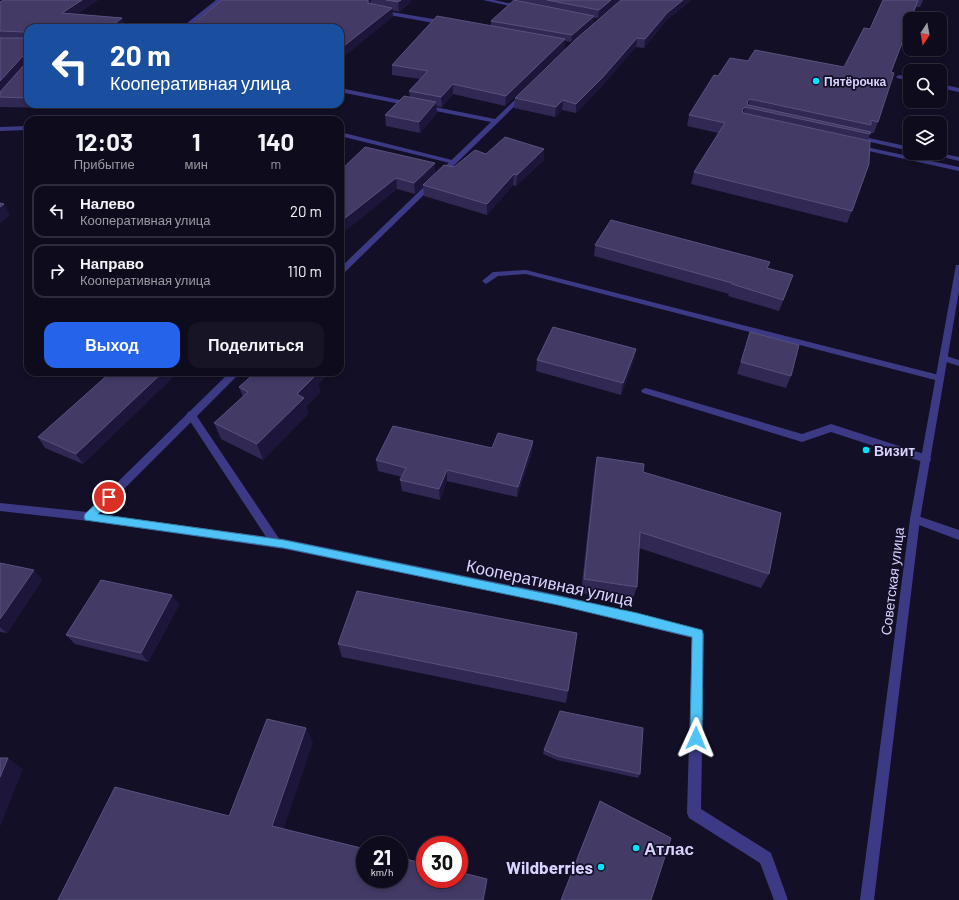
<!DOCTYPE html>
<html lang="ru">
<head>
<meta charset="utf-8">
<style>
  :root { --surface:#0e0b1c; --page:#171425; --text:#f1f3f6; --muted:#9b9ba3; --line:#2e2b3b; --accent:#2563eb }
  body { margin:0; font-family:Barlow,sans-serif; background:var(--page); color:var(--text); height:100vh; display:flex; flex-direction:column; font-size:15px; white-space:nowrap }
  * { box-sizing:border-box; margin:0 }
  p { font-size:13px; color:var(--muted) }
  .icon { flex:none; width:22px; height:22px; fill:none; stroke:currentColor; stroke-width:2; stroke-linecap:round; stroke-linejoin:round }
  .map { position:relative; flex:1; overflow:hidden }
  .sheet { position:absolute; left:24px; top:116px; width:320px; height:260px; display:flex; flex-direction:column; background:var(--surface); border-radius:12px; box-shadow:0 2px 6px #0003,0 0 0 1px var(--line) }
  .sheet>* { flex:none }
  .top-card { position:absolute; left:24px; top:24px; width:320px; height:84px; border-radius:12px; box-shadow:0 2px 6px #0003,0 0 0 1px var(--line); background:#1a4fa0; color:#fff; overflow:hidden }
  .needle { width:26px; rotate:191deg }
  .tools { position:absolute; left:903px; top:12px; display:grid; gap:8px }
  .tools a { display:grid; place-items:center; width:44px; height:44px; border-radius:8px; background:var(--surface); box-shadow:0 2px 6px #0003,0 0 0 1px var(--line); font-size:20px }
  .speed { position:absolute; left:356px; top:836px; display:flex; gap:8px; font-size:20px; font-weight:700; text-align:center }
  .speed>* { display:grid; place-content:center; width:52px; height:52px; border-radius:50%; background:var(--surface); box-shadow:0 2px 6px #0003,0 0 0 1px var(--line); line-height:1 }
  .speed small { font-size:10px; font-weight:400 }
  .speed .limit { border:6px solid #d22; background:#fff; color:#111 }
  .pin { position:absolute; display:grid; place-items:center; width:34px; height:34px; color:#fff; margin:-17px; border:2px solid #fff; border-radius:50%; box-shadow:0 1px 4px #0007 }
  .me { position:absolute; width:44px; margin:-22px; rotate:1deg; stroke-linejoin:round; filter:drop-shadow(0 0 3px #0008) }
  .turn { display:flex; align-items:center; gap:14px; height:84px; padding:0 20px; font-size:18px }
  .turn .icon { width:52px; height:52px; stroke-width:2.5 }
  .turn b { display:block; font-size:28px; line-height:34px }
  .eta { display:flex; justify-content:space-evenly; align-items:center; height:68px; text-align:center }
  .eta b { font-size:24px; font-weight:700; line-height:28px }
  .action { display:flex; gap:8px; margin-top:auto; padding:8px 20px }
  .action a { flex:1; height:46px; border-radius:12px; background:var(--accent); color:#fff; font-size:16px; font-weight:700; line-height:46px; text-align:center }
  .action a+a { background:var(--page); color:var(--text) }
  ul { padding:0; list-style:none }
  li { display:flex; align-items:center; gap:12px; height:54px; margin:0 8px 6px; padding:0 12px; border:2px solid var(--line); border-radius:12px }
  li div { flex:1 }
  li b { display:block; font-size:15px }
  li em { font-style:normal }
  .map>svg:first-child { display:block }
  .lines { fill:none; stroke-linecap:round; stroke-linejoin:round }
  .service { fill:#3d3a85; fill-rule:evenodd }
  .minor { fill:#3d3a85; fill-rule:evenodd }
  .tertiary { fill:#3d3a85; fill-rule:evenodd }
  .wall { fill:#312854 }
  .shaded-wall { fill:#1d163a }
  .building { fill:#433a66; stroke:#5a527e }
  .route { fill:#4fc3f7; stroke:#337fa1 }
  .poi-dot { fill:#00e5ff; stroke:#130f26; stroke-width:1.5 }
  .labels { text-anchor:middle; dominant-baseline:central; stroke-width:3.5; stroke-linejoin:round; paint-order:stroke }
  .far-poi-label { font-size:12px; font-weight:bold; fill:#d9d4ff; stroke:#130f26; text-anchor:start }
  .poi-label { font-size:14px; font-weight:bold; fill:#d9d4ff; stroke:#130f26; text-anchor:start }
  .street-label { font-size:14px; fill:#d9d4ff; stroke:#130f26 }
  .near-street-label { font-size:17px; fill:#d9d4ff; stroke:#130f26 }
  .near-poi-label { font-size:17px; font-weight:bold; fill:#d9d4ff; stroke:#130f26; text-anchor:start }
</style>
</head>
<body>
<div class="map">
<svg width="959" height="900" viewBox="0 0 959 900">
  <rect width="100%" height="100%" fill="#130f26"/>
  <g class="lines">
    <path class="service" d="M483,0H494L526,7L523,9Z
      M380,10L445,21L448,23L445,25L378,13L377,12Z
      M899,75L910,77V81L897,78L896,77Z
      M940,84L959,88V92L940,88Z
      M270,116L281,119L282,120H264Z
      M28,126V130L0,131V127Z
      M340,132L456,161L457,162L454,164L340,136Z
      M855,135L910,147V151L853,138L852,137Z
      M857,145L959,167V171L855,148L854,147Z
      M926,153H939L959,157V161Z
      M526,270L939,375L944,378L939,381L526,274L498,276L486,284L482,281L493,272Z
      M943,355L959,360V366L940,360L939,358L940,356Z
      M646,388L802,434L831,424L930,456L931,459L930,462L926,463L831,432L802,442L643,393L641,391L643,389Z
      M191,411L194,412L280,540L282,543L280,546L276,548L272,546L188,418L186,415L188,412Z"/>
    <path class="minor" d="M216,0H222L187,28H181Z
      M340,88L495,119L522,93L527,94L343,274H340V268L491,122L340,92Z
      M230,372H241L99,514L284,539L559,595L637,613L702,630L704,634L701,809L771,853L788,900H774L760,863L689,818L687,813L692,638L559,605L284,549L89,521L0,511V503L87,512Z
      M915,515L959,530V540L911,522L910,519L911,516Z"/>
    <path class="tertiary" d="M956,265H959V291L920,519L874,900H860L910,519Z"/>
  </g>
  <path class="wall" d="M4,0H98L77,14L122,18L125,27L28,28V104H55L52,108L0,107V2Z
    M222,0H411V2L399,12L392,10L393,17Z
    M519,0H620L598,18H594L593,23L571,42L565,41V48L505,106L453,94L442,107L436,106L437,113L420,133L386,126L385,115L410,97L409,91L420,79L392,75V65L491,26V21L519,1Z
    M883,0H923L920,7H916L891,72L878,122L874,133H870L868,140L852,211L847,223L691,184L694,172L718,133L687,126L689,115L718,76L748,61L844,67L870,29Z
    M665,22L644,48L636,47L601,87L576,113L562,110L555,117L514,108L515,98Z
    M544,149V160L516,186L513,185L487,215L424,196L423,185L486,154Z
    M435,163V174L415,194L397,189L340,235V171Z
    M595,245L768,268L789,286L779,311L728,296L729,294L594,256Z
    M750,332L791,376L786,388L737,374Z
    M636,349L634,360L621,395L536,371L537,360Z
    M111,372H177L172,377V378L83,464L45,448L38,437Z
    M256,372H324L325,377L318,384L320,392L306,406L308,414L263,460L221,439L214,423L243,397L239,387Z
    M533,441L532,452L517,497L447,481L440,500L402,491L400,480L402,477L378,471L376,460L492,448Z
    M597,457L643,472L769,574L761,588L639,548L637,587L632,601L581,593L594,473Z
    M0,563L42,580L7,633L0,632Z
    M172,595L179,605L148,662L75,644L66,635Z
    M338,644L568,691L566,703L342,657Z
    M544,750L640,774L638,778L557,760L543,754Z"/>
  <path class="shaded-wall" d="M82,0H98L66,22L62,13Z
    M368,0H371V7L368,8Z
    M401,0H411V2L399,12L398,2Z
    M611,0H620L598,18L599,10Z
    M683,0H692L665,22L644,48L645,39L667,13Z
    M392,8L393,17L340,60V49Z
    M594,16L593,23L571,42L572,35Z
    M122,18L125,27L123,28H109Z
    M637,38L636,47L601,87L576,113V104Z
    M565,39V48L505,106L506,96Z
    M23,56L27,65L0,95V81Z
    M453,84V94L442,107L441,97Z
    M750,99L748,108L745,107L742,119V110L747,102Z
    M563,100L562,110L555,117L556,107Z
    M436,102L437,113L420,133L419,122Z
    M50,104H55L52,108Z
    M544,149V160L516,186L517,175Z
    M435,163V174L415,194L414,183Z
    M514,174L513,185L487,215V204Z
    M396,178L397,189L340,235V222Z
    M4,204L10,215L0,224V207Z
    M636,349L634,360L621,395L623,383Z
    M163,372H177L172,377V378L83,464L76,454Z
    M310,372H324L325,377L318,384L320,392L306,406L308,414L263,460L257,444L297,394Z
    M533,441L532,452L517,497L518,487Z
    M447,470V481L440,500L439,489Z
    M34,570L42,580L7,633L0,627V619Z
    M172,595L179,605L148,662L141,653Z
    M306,728L313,742L281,837L272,826Z
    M8,758L23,769L0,827V777Z
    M487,879V888L484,900H483Z"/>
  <path class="building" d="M4,0H82L62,13L122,18L109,28H28V98L0,97V92L25,64V56H23L0,81V38H25L26,33L24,32L0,31V2Z
    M222,0H368V3L392,8L340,49V28H188Z
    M386,0H401L398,2Z
    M514,0L594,16L572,35L491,21Z
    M547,0H611L599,10Z
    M621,0H683L667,13L645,39L637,38L602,78L576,104L563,100L556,107L515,98L576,39Z
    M883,0H918L911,19H910V22L891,72L894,73L878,122L871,120V125L750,99L747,102L748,105L871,132L870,134L745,107L742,110L743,113L870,141L869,164L852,211L694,172L725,123L689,115L714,75L718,76L730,58L748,61L755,50L844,67L864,28L870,29Z
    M437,16L565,39L506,96L453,84L441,97L409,91L428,71L392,65Z
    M404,96L436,102L419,122L385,115Z
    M505,137L544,149L517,175L514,174L487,204L423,185L444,165L454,167L475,150L486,154Z
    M365,147L435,163L414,183L396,178L340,222V171Z
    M0,203L4,204L0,207Z
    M611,220L770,262L767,268L793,275L783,300L732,284V283L595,245Z
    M553,327L636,349L623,383L537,360Z
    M750,332L799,345L791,376L741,362Z
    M111,372H163L76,454L38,437Z
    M256,372H310V373L316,375L297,394L304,398L257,444L214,423L248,392L239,387Z
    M393,426L492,448L498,433L533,441L518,487L447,470L439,489L400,480L406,468L376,460Z
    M597,457L644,464L643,472L781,513L769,574L640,532L637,587L584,579Z
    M0,563L34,570L0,619Z
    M101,580L172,595L141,653L66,635Z
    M357,591L577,633L568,691L338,644Z
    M560,711L643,728L640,774L558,756L544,750Z
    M267,719L306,728L272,826L365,849V879H399V857L425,864V879H459V872L487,879L483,900H58L115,787L229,816Z
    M0,758H8L0,777Z
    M600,801L671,838L651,900H561Z"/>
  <path class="route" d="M109,493L113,494L114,497L113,499L98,514L284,540L558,596L637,613L702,630L703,634L702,738L700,742L696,744L691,742L690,738L692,637L558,605L284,548L85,520L84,517L85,514L106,494Z"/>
  <g class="poi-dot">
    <circle cx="816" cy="81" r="4"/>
    <circle cx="866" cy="450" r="4"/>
    <circle cx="636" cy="848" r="4"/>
    <circle cx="601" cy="867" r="4"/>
  </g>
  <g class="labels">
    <g class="far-poi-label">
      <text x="824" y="81">Пятёрочка</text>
    </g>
    <g class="poi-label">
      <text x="874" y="450">Визит</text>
    </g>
    <g class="street-label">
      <text transform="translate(892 581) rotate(-83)">Советская улица</text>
    </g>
    <g class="near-street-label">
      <text transform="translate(550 582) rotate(12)">Кооперативная улица</text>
    </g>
    <g class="near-poi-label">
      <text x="644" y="848">Атлас</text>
      <text x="593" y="867" text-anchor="end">Wildberries</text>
    </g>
  </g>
</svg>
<div class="tools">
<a><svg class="needle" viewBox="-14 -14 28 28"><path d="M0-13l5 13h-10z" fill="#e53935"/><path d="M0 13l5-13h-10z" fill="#9b9ba3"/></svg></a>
<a><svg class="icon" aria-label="search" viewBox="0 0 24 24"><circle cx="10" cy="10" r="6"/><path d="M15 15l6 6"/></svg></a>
<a><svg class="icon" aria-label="layers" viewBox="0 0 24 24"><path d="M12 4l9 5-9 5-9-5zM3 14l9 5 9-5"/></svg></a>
</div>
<div class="speed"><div>21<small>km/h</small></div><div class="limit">30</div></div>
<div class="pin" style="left:109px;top:497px;background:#d93025"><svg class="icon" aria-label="arrive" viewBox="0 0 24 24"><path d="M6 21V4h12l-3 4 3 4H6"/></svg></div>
<svg class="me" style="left:696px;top:738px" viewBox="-20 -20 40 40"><path d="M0-17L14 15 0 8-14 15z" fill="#4fc3f7" stroke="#fff" stroke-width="4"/></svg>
<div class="top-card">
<div class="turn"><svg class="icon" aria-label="left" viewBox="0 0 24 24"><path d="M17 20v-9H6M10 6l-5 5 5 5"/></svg><div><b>20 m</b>Кооперативная улица</div></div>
</div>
<section class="sheet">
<div class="eta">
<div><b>12:03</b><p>Прибытие</p></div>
<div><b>1</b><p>мин</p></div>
<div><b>140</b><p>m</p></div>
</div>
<ul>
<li><svg class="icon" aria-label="left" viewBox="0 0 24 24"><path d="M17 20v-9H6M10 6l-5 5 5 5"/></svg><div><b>Налево</b><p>Кооперативная улица</p></div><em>20 m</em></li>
<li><svg class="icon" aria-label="right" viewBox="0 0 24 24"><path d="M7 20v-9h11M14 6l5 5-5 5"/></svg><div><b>Направо</b><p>Кооперативная улица</p></div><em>110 m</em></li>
</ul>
<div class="action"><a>Выход</a><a>Поделиться</a></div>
</section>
</div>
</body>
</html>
